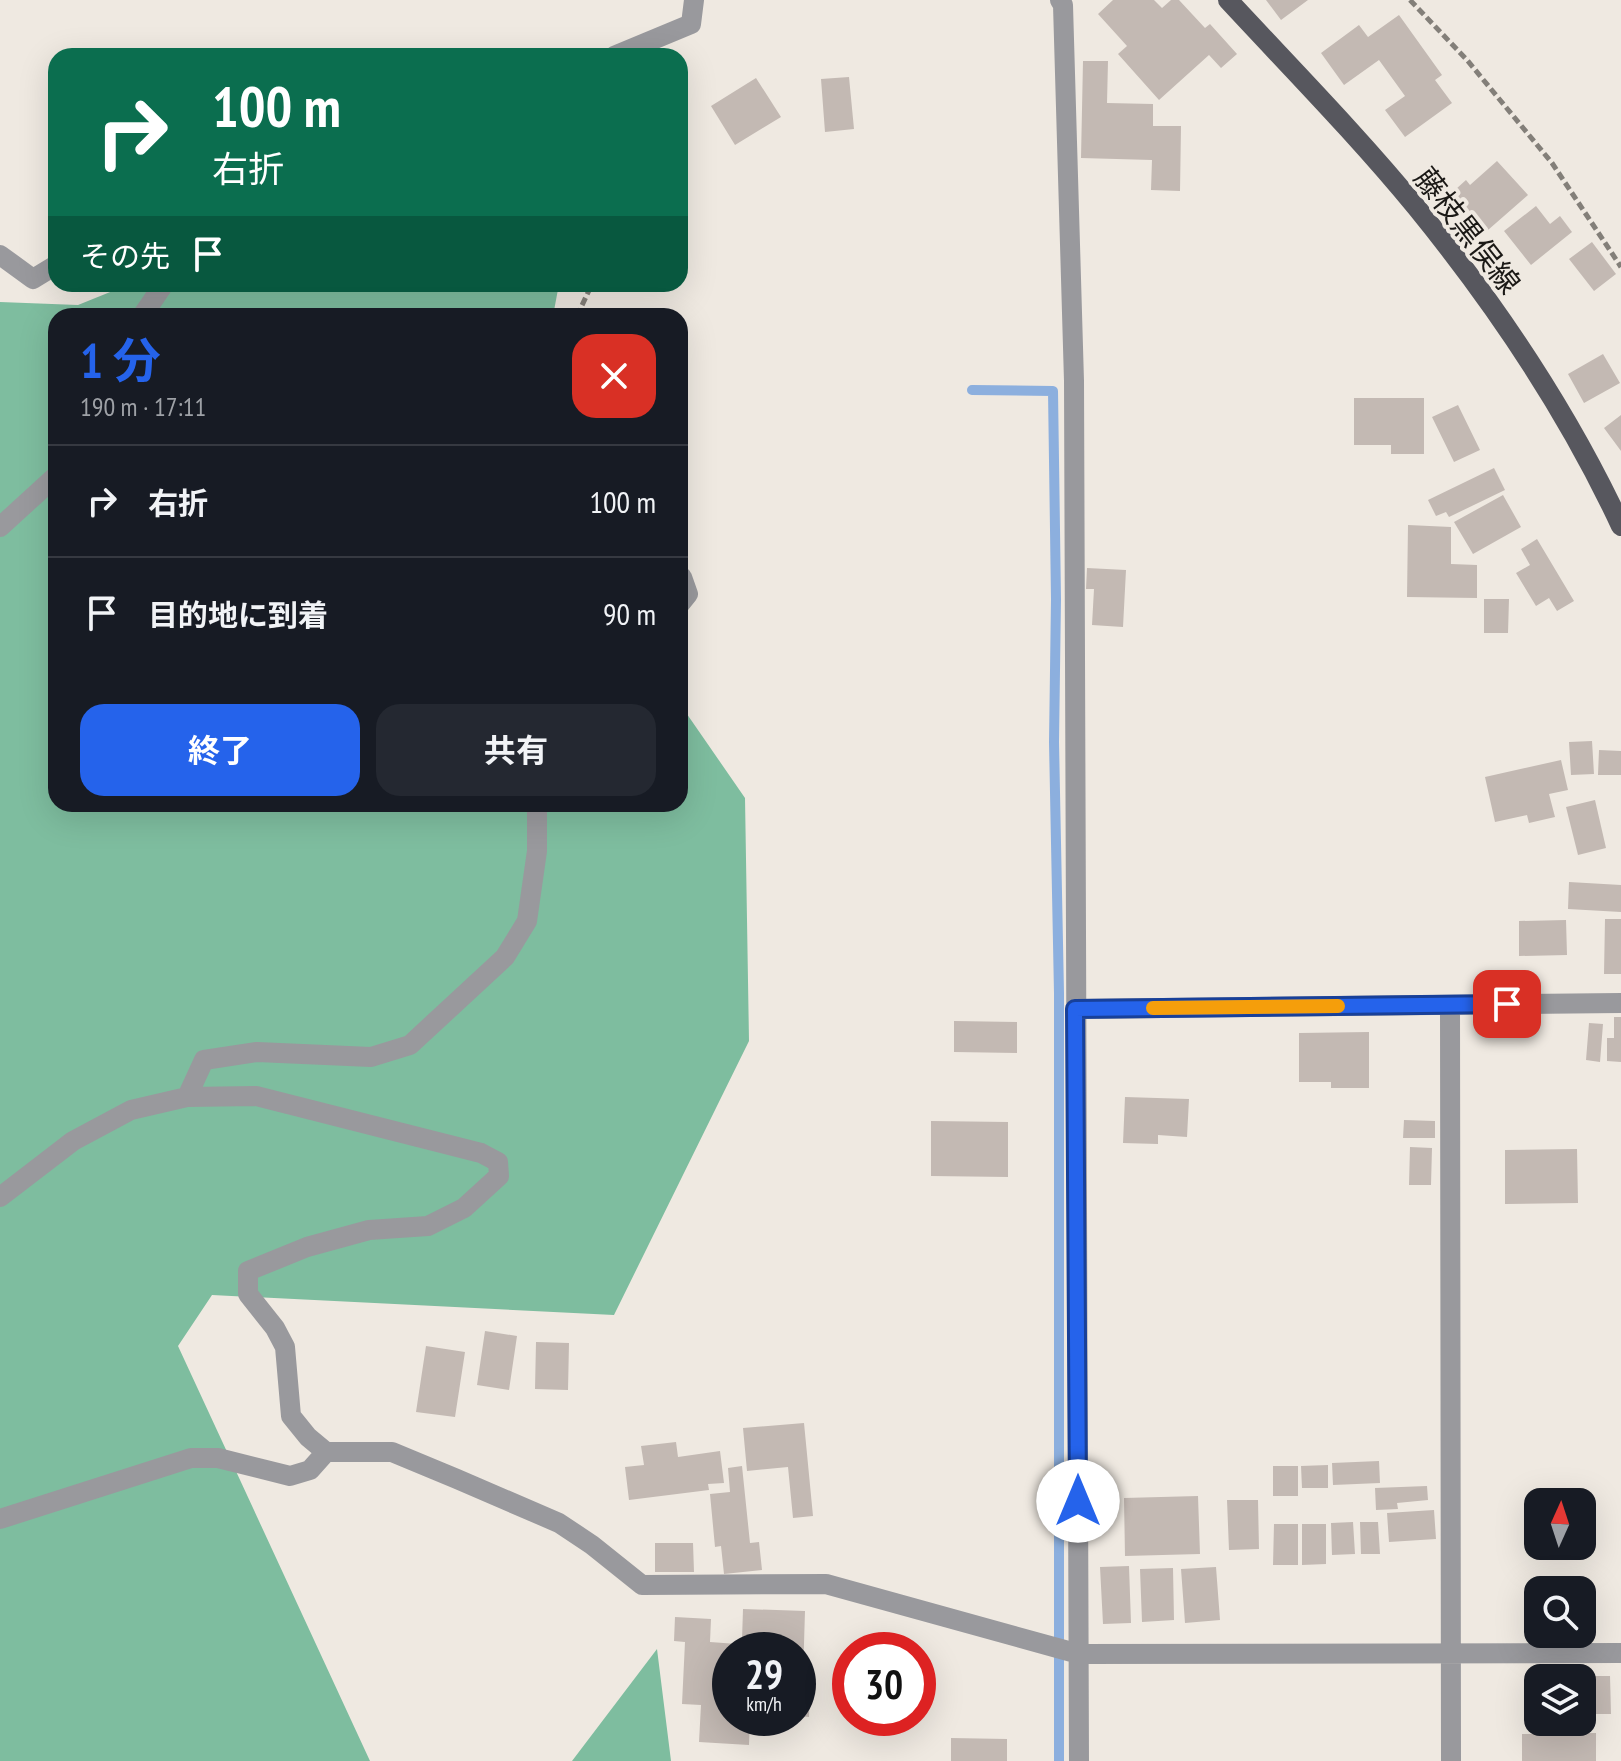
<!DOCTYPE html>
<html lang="ja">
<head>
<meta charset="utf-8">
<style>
  :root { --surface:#171b24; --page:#242831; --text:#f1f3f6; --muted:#9ea1a6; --line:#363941; --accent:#2563eb }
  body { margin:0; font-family:"PT Sans Narrow","Noto Sans JP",sans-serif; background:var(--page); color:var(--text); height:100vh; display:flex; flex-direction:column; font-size:30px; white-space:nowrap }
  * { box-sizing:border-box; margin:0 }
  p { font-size:26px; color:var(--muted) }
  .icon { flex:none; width:44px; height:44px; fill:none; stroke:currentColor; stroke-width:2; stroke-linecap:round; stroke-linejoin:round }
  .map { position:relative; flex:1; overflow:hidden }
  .drawer { position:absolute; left:48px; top:308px; width:640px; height:504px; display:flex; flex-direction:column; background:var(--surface); border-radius:24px; box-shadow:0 8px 32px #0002 }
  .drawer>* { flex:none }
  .top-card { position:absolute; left:48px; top:48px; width:640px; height:244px; border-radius:24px; box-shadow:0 8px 32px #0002; background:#0b6e4f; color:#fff; overflow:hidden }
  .needle { width:52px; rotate:3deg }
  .controls { position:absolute; left:1524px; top:1488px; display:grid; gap:16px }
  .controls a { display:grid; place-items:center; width:72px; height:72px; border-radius:16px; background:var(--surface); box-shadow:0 8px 32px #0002; font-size:40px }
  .speed { position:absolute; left:712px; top:1632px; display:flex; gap:16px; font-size:40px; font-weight:700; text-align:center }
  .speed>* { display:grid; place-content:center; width:104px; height:104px; border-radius:50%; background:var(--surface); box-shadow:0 8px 32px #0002; line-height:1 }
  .speed small { font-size:20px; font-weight:400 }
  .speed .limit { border:12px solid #d22; background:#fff; color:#111 }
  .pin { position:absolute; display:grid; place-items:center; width:68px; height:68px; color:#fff; margin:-34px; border-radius:16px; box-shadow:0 4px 12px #0006 }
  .me { position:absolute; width:88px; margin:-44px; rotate:0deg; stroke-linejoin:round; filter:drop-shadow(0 0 6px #0008) }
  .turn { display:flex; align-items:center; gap:28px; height:168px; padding:0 32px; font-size:36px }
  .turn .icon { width:104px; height:104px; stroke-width:2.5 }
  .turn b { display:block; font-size:56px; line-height:68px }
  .then { display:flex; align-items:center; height:76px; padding:0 32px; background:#0003; gap:16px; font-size:30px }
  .round { display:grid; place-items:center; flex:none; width:84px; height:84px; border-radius:24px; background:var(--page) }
  .headline { display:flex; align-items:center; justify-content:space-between; height:136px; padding:0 32px }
  h1 { font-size:48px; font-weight:700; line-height:60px; color:var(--accent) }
  .button { display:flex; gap:16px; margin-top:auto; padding:16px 32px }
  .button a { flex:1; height:92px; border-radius:24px; background:var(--accent); color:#fff; font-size:32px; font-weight:700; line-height:92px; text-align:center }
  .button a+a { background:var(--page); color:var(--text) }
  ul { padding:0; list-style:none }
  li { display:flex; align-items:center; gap:24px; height:112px; padding:0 32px; border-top:2px solid var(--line) }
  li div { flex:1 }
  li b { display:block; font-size:30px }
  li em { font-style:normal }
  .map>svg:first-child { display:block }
  .forest { fill:#7ebd9f }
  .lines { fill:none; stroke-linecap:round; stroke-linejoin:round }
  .stream { stroke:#8cafde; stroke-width:10 }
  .building { fill:#c3b9b3 }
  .path { stroke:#837f79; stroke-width:5; stroke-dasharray:8 4; stroke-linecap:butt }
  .street { stroke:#99999d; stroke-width:20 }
  .primary { stroke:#57575e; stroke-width:20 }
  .route-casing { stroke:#184099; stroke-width:20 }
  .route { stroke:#2563eb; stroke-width:14 }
  .slow { stroke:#f59e0b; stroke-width:14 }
  .labels { text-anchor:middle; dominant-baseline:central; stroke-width:8; stroke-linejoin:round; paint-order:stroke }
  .street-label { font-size:30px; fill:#1b1916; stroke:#efe9e1 }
</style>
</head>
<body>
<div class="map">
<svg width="1621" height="1761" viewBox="0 0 1621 1761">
  <rect width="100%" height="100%" fill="#efe9e1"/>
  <path class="forest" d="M130,284H559L553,316H56V804H680V704L745,798L749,1041L614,1315L212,1295L178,1346L370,1761H0V302L78,305Z
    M657,1649L671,1761H572Z"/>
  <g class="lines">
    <path class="stream" d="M972,390L1053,391L1056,599L1054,742L1059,993V1761"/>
  </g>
  <path class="building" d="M1113,0H1154L1162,8L1171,0H1179L1205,28L1210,24L1237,54L1221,68L1209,55L1159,100L1118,54L1127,46L1098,14Z
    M1266,0H1308L1281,20Z
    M1399,15L1442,75L1435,80L1452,103L1405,137L1385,110L1405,96L1379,60L1344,85L1321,53L1359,25L1368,37Z
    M1083,61H1108L1107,103L1153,104V126H1181L1180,191L1151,190L1152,160L1081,158Z
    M849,77L854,129L825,132L821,79Z
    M756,78L781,117L735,145L711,106Z
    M1497,161L1528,195L1480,237L1446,198L1466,180L1470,185Z
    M1536,206L1550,224L1560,216L1572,232L1531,265L1504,231Z
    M1592,242L1616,274L1594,291L1569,259Z
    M1603,354L1620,383L1584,403L1568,374Z
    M1354,398H1424V454H1391V445H1354Z
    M1458,405L1480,450L1454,462L1432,417Z
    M1621,415V451L1604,428Z
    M1494,468L1505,490L1449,517L1446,512L1436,516L1428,500Z
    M1503,495L1521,527L1473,554L1454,522Z
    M1408,525L1451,527V564L1477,565V598L1407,597Z
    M1537,539L1574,601L1557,611L1549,598L1536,606L1516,573L1530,565L1521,549Z
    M1087,568L1126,570L1123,627L1092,625L1094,589H1086Z
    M1484,599H1509L1508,633H1484Z
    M1592,741L1594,774L1571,775L1569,742Z
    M1599,750L1621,751V775H1598Z
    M1561,760L1568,790L1549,794L1555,817L1529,823L1527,815L1495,822L1485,777Z
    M1595,800L1606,848L1578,855L1566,807Z
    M1569,882L1621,885V912L1568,909Z
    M1605,919H1621V974H1604Z
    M1566,920L1567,955L1519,956V921Z
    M1614,1017H1621V1062L1607,1061V1038H1614Z
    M954,1021L1017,1022V1053L954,1052Z
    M1589,1023L1603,1024L1600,1062L1586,1060Z
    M1369,1032V1088H1331V1082H1299V1033Z
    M1125,1097L1189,1099L1187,1137L1158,1135V1144L1123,1143Z
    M1404,1120L1435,1121V1138H1403Z
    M931,1121L1008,1122V1177L931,1176Z
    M1410,1147L1432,1148L1431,1185H1409Z
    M1577,1149L1578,1203L1505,1204V1150Z
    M485,1331L517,1336L509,1390L477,1385Z
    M536,1342L569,1343L568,1390L535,1389Z
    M426,1346L465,1352L455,1417L416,1412Z
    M804,1423L813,1516L793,1518L788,1467L747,1471L743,1428Z
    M676,1442L678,1457L720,1451L724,1483L708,1484L709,1490L629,1500L625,1467L644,1465L641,1446Z
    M1379,1461L1380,1483L1333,1485L1332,1463Z
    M1328,1465V1488H1302L1301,1466Z
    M742,1466L750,1543L759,1542L762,1570L724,1574L721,1546L715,1547L710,1494L730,1492L728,1468Z
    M1273,1466H1298V1496H1273Z
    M1427,1486L1428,1500L1397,1503L1398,1509L1376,1510L1375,1488Z
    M1198,1496L1200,1554L1125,1556L1124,1498Z
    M1227,1500H1258L1259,1549L1229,1550Z
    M1434,1510L1436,1539L1389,1542L1387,1513Z
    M1353,1522L1355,1554L1332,1555L1331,1523Z
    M1360,1522H1378L1380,1554H1361Z
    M1274,1524H1298V1565H1273Z
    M1302,1524H1326V1564L1302,1565Z
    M655,1543H693L694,1572H655Z
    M1129,1566L1131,1623L1103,1624L1100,1567Z
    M1216,1567L1220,1620L1185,1623L1181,1569Z
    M1173,1568L1174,1620L1142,1622L1140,1569Z
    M743,1609L805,1611L803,1676H798V1650H756L757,1641L742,1640Z
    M675,1617L711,1619L710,1642L737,1644L736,1650H730V1718H750L749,1745L699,1742L701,1705L682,1704L685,1642L674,1641Z
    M918,1656H923L922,1713H918Z
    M1583,1665V1676H1610L1611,1714H1582V1678H1545L1544,1666Z
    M798,1683H810L809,1717L798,1716Z
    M1596,1733V1761H1522V1734Z
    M951,1738L1007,1739V1761H951Z"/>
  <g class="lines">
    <path class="path" d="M1410,0L1467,60L1552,163L1621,267
      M680,98L685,128L680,150
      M577,316L592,284"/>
    <path class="street" d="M1060,0L1063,5L1074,381L1079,1761
      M614,56L691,24L694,0
      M0,255L33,279L56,265
      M142,316L164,284
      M0,527L56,476
      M680,604L688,594L682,577
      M1450,1005L1451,1761
      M1075,1009L1621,1003
      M187,1097L256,1096L481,1153L498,1162L499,1176L464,1208L428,1226L369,1230L307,1247L248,1271V1294L275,1328L285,1347L291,1416L308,1437L326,1452H392L457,1479L559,1523L592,1545L642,1585L826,1584L1079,1654L1621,1653
      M0,1197L73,1141L131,1110L187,1097L204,1060L257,1052L371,1057L410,1045L505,957L527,921L537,851V804
      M0,1519L191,1458H218L290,1476L310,1470L326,1452"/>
    <path class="primary" d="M1228,0C1291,68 1358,136 1417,208C1496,305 1568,412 1621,526"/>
  </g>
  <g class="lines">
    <defs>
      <path id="route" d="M1078,1501L1075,1009L1507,1004"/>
    </defs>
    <use href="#route" class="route-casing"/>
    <use href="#route" class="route"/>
    <path class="slow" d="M1153,1008L1338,1006"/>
  </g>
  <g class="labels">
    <g class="street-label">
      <text transform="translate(1468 230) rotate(52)">藤枝黒俣線</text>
    </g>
  </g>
</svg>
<div class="controls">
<a><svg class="needle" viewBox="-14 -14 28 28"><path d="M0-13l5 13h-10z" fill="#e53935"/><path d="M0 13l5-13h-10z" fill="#9ea1a6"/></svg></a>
<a><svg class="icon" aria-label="search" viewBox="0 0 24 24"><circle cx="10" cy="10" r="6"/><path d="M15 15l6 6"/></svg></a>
<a><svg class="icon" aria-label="layers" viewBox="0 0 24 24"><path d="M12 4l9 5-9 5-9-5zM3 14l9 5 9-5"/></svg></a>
</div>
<div class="speed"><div>29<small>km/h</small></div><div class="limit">30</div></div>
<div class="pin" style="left:1507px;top:1004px;background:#d93025"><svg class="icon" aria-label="arrive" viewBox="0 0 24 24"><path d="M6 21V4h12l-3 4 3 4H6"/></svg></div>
<svg class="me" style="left:1078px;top:1501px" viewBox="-20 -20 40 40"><circle r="19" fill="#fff"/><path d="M0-13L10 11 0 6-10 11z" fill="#2563eb"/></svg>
<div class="top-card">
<div class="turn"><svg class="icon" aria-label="right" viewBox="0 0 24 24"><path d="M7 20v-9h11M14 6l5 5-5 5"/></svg><div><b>100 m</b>右折</div></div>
<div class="then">その先<svg class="icon" aria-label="arrive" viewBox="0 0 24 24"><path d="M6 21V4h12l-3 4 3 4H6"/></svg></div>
</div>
<section class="drawer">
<div class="headline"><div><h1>1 分</h1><p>190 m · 17:11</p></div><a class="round" style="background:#d93025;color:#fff"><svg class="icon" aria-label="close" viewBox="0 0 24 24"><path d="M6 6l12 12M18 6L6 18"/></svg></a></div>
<ul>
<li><svg class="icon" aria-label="right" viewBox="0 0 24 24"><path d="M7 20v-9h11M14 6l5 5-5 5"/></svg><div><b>右折</b></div><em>100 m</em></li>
<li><svg class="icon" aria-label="arrive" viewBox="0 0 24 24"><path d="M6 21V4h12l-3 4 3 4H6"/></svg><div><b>目的地に到着</b></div><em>90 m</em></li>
</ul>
<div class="button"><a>終了</a><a>共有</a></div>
</section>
</div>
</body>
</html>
